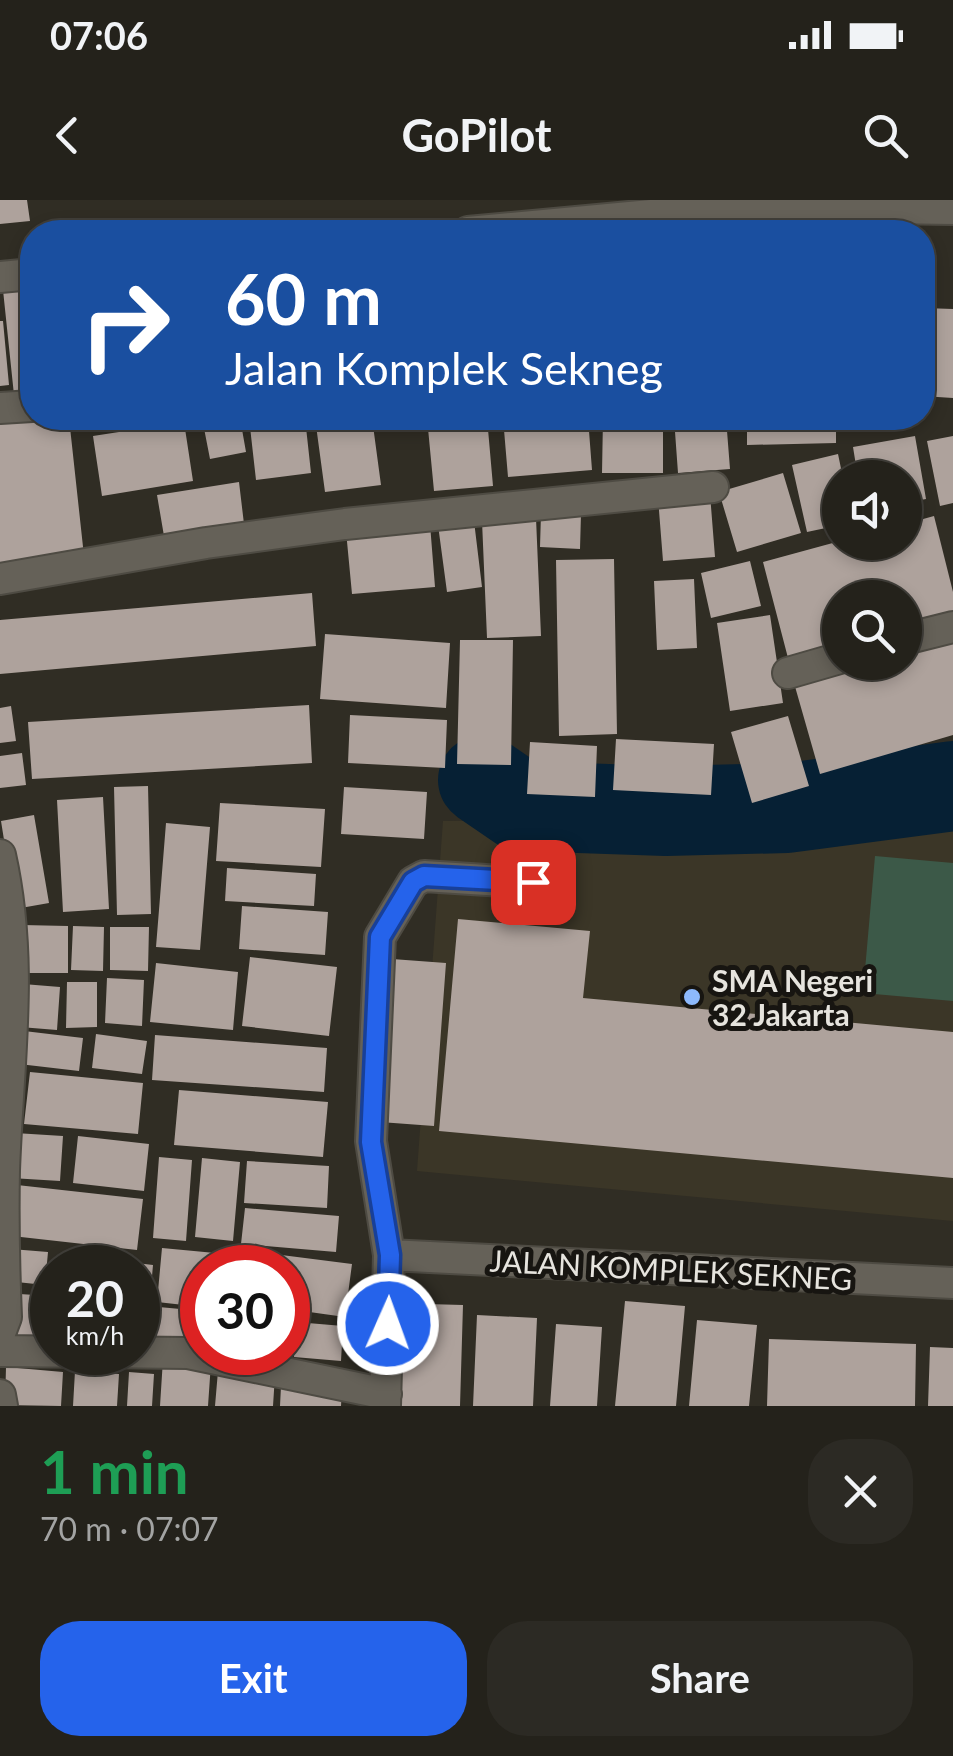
<!DOCTYPE html>
<html lang="en">
<head>
<meta charset="utf-8">
<style>
  :root { --surface:#24221b; --page:#2c2a24; --text:#f1f3f6; --muted:#a3a4a3; --line:#413f3a; --accent:#2563eb }
  body { margin:0; font-family:Lato,sans-serif; background:var(--page); color:var(--text); height:100vh; display:flex; flex-direction:column; font-size:38px; white-space:nowrap }
  * { box-sizing:border-box; margin:0 }
  p { font-size:32px; color:var(--muted) }
  .icon { flex:none; width:55px; height:55px; fill:none; stroke:currentColor; stroke-width:2; stroke-linecap:round; stroke-linejoin:round }
  .map { position:relative; height:1206px; overflow:hidden }
  .details { display:flex; flex-direction:column; background:var(--surface); flex:1 }
  .details>* { flex:none }
  .guide { position:absolute; left:20px; top:20px; width:915px; height:210px; border-radius:40px; box-shadow:0 5px 15px #0003,0 0 0 2px var(--line); background:#1a4fa0; color:#fff; overflow:hidden }
  .controls { position:absolute; left:822px; top:260px; display:grid; gap:20px }
  .controls a { display:grid; place-items:center; width:100px; height:100px; border-radius:50%; background:var(--surface); box-shadow:0 5px 15px #0003,0 0 0 2px var(--line); font-size:50px }
  .speed { position:absolute; left:30px; top:1045px; display:flex; gap:20px; font-size:50px; font-weight:700; text-align:center }
  .speed>* { display:grid; place-content:center; width:130px; height:130px; border-radius:50%; background:var(--surface); box-shadow:0 5px 15px #0003,0 0 0 2px var(--line); line-height:1 }
  .speed small { font-size:25px; font-weight:400 }
  .speed .limit { border:15px solid #d22; background:#fff; color:#111 }
  .pin { position:absolute; display:grid; place-items:center; width:85px; height:85px; color:#fff; margin:-42px; border-radius:20px; box-shadow:0 5px 15px #0006 }
  .me { position:absolute; width:110px; margin:-55px; rotate:2deg; stroke-linejoin:round; filter:drop-shadow(0 0 8px #0008) }
  .turn { display:flex; align-items:center; gap:35px; height:210px; padding:0 40px; font-size:45px }
  .turn .icon { width:130px; height:130px; stroke-width:2.5 }
  .turn b { display:block; font-size:70px; line-height:85px }
  .round { display:grid; place-items:center; flex:none; width:105px; height:105px; border-radius:40px; background:var(--page) }
  .head { display:flex; align-items:center; justify-content:space-between; height:170px; padding:0 40px }
  h1 { font-size:60px; font-weight:700; line-height:75px; color:#1e9e55 }
  .button { display:flex; gap:20px; margin-top:auto; padding:20px 40px }
  .button a { flex:1; height:115px; border-radius:40px; background:var(--accent); color:#fff; font-size:40px; font-weight:700; line-height:115px; text-align:center }
  .button a+a { background:var(--page); color:var(--text) }
  .status { display:flex; justify-content:space-between; align-items:center; height:70px; padding:0 50px; background:var(--surface); direction:ltr }
  .status svg { height:28px; fill:currentColor }
  header { display:flex; justify-content:space-between; align-items:center; height:130px; padding:0 40px; background:var(--surface); font-size:45px; font-weight:700 }
  .map>svg:first-child { display:block }
  .built { fill:#3b3627 }
  .green { fill:#3c5948 }
  .lines { fill:none; stroke-linecap:round; stroke-linejoin:round }
  .river { stroke:#062034; stroke-width:90 }
  .building { fill:#aea29c }
  .minor-casing { stroke:#4e4b43; stroke-width:34 }
  .minor { stroke:#656158; stroke-width:30 }
  .route-casing { stroke:#184099; stroke-width:25 }
  .route { stroke:#2563eb; stroke-width:18 }
  .poi-dot { fill:#8db9fc; stroke:#171511; stroke-width:4 }
  .labels { text-anchor:middle; dominant-baseline:central; stroke-width:10; stroke-linejoin:round; paint-order:stroke }
  .poi-label { font-size:30px; font-weight:bold; fill:#e6e4de; stroke:#171511; text-anchor:start }
  .street-label { font-size:30px; fill:#e6e4de; stroke:#171511 }
</style>
</head>
<body>
<div class="status"><b>07:06</b><svg viewBox="0 0 49 12"><path d="M0 12V9h3v3zM5 12V6h3v6zM10 12V3h3v9zM15 12V0h3v12zM26 1h20v11H26zM47 4h2v5h-2z"/></svg></div>
<header><svg class="icon" aria-label="back" viewBox="0 0 24 24"><path d="M15 5l-7 7 7 7"/></svg>GoPilot<svg class="icon" aria-label="search" viewBox="0 0 24 24"><circle cx="10" cy="10" r="6"/><path d="M15 15l6 6"/></svg></header>
<div class="map">
<svg width="953" height="1206" viewBox="0 0 953 1206">
  <rect width="100%" height="100%" fill="#302d24"/>
  <path class="built" d="M814,618L953,622V1021L417,971L443,621Z"/>
  <path class="green" d="M875,656L953,663V801L863,793Z"/>
  <g class="lines">
    <path class="river" d="M483,580L521,606L666,611L787,608L953,586"/>
  </g>
  <path class="building" d="M0,0H27L30,21L0,24Z
    M794,28V32H721V29Z
    M32,87V193L14,195L3,90Z
    M924,108L953,109V198L922,196Z
    M0,121H3L9,185L0,186Z
    M32,217L69,218L84,356L0,366V221Z
    M202,218H240L246,252L210,259Z
    M249,218H305L311,273L256,280Z
    M315,218H372L381,285L325,292Z
    M427,218H487L493,286L434,291Z
    M503,218H588L592,270L508,277Z
    M603,218H663V273H602Z
    M674,218H726L730,269L678,273Z
    M747,218H836V243L747,245Z
    M852,218H901L902,221L852,223Z
    M184,222L193,281L102,296L93,236Z
    M915,236L926,299L905,303V278H858L853,247Z
    M953,236V303L940,306L927,241Z
    M838,254L843,278H840V325L807,332L792,265Z
    M783,273L801,333L737,352L719,292Z
    M239,282L244,324L164,336L157,295Z
    M710,294L715,357L663,361L658,298Z
    M541,313L581,314L580,349L540,347Z
    M934,316L953,392V415L905,427V398H840V444L788,458L763,362L840,341L905,342V324Z
    M536,318L541,436L487,438L482,321Z
    M474,321L482,387L447,392L438,325Z
    M430,324L435,387L352,394L346,331Z
    M614,359L617,534L559,536L556,360Z
    M750,361L761,406L711,418L701,373Z
    M694,379L697,448L657,450L654,381Z
    M312,393L316,446L0,474V420Z
    M770,415L783,503L730,511L717,423Z
    M325,434L450,443L446,508L320,499Z
    M953,436V535L820,574L794,483L865,462H905V451Z
    M460,440H513L511,565L457,564Z
    M309,505L312,563L32,579L28,522Z
    M11,506L16,541L0,543V508Z
    M350,515L447,520L445,568L348,563Z
    M788,516L809,586L752,603L731,532Z
    M616,539L714,544L711,595L613,590Z
    M530,542L597,546L595,597L527,594Z
    M22,553L26,585L0,588V556Z
    M148,586L151,714L117,715L114,587Z
    M344,587L427,592L424,639L341,634Z
    M103,597L109,709L63,712L57,600Z
    M220,603L325,609L321,667L216,661Z
    M34,615L49,703L15,709L1,621Z
    M166,623L210,627L200,750L156,747Z
    M227,668L316,674L314,706L225,701Z
    M242,706L328,712L325,755L239,749Z
    M458,719L590,731L583,798L953,832V978L439,931Z
    M22,725L68,726V773H22Z
    M73,726L104,727L103,771L71,770Z
    M110,727H149L148,771L110,770Z
    M250,757L337,767L329,836L242,826Z
    M392,759L446,763L434,926L380,922Z
    M156,763L238,772L233,830L150,822Z
    M107,778L144,780L142,826L105,823Z
    M67,782H97V827L66,828Z
    M23,784L60,787L57,830L20,827Z
    M24,831L83,838L79,871L19,864Z
    M96,834L147,841L142,874L92,868Z
    M155,835L327,848L324,892L152,880Z
    M30,872L143,883L138,934L24,924Z
    M179,890L328,902L323,957L174,945Z
    M15,933L63,936L60,981L11,978Z
    M78,936L149,944L144,991L73,983Z
    M159,957L192,960L186,1041L153,1038Z
    M202,958L240,962L233,1041L195,1037Z
    M247,961L329,966L327,1008L244,1003Z
    M17,985L143,999L137,1050L12,1036Z
    M245,1008L339,1016L336,1052L241,1044Z
    M162,1048L215,1053L213,1068H202V1107L157,1102Z
    M226,1048L352,1064L345,1117L288,1109V1068H223Z
    M11,1049L48,1052L45,1085L7,1081Z
    M61,1054L153,1065L150,1099L138,1097V1068H60Z
    M19,1094L52,1096V1144L17,1142Z
    M625,1101L685,1106L676,1206H615Z
    M390,1103L463,1105L460,1206H387Z
    M148,1106L202,1111V1145L145,1140Z
    M477,1115L537,1118L533,1206H473Z
    M697,1120L757,1125L749,1206H689Z
    M296,1122L343,1126L341,1161L294,1157Z
    M556,1124L602,1127L597,1206H550Z
    M769,1139L916,1144L915,1206H767Z
    M930,1147L953,1148V1206H928Z
    M163,1159L211,1163L208,1206H160Z
    M6,1167L63,1172L61,1206L5,1205Z
    M75,1171L119,1174L117,1206H73Z
    M218,1171L275,1175L273,1206H215Z
    M129,1172L154,1174L152,1206H127Z
    M281,1186L342,1189L341,1206H280Z"/>
  <g class="lines">
    <defs>
      <path id="minor" d="M747,6L953,9
        M468,32L747,6V0
        M0,77L32,74
        M0,208L32,206
        M0,379L206,343L345,324L713,287
        M905,439L953,427
        M788,473L840,458
        M0,655C24,762 8,862 4,970C3,1019 4,1068 6,1117L0,1133
        M389,1055L953,1083
        M0,1151L188,1153L386,1194
        M0,1195L2,1206
        M385,1206L389,1055L371,941L380,737L413,682L424,676L533,683"/>
    </defs>
    <use href="#minor" class="minor-casing"/>
    <use href="#minor" class="minor"/>
  </g>
  <g class="lines">
    <defs>
      <path id="route" d="M388,1124L390,1055L371,942L380,737L413,682L424,676L533,682"/>
    </defs>
    <use href="#route" class="route-casing"/>
    <use href="#route" class="route"/>
  </g>
  <circle class="poi-dot" cx="692" cy="797" r="10"/>
  <g class="labels">
    <g class="poi-label">
      <text x="712" y="780">SMA Negeri<tspan x="712" dy="34">32 Jakarta</tspan></text>
    </g>
    <g class="street-label">
      <text transform="translate(671 1069) rotate(3)">JALAN KOMPLEK SEKNEG</text>
    </g>
  </g>
</svg>
<div class="controls">
<a><svg class="icon" aria-label="sound" viewBox="0 0 24 24"><path d="M4 9h4l5-4v14l-5-4H4zM17 9q2 3 0 6"/></svg></a>
<a><svg class="icon" aria-label="search" viewBox="0 0 24 24"><circle cx="10" cy="10" r="6"/><path d="M15 15l6 6"/></svg></a>
</div>
<div class="speed"><div>20<small>km/h</small></div><div class="limit">30</div></div>
<div class="pin" style="left:533px;top:682px;background:#d93025"><svg class="icon" aria-label="arrive" viewBox="0 0 24 24"><path d="M6 21V4h12l-3 4 3 4H6"/></svg></div>
<svg class="me" style="left:388px;top:1124px" viewBox="-20 -20 40 40"><circle r="17" fill="#2563eb" stroke="#fff" stroke-width="3"/><path d="M0-11L8 9 0 5-8 9z" fill="#fff"/></svg>
<div class="guide">
<div class="turn"><svg class="icon" aria-label="right" viewBox="0 0 24 24"><path d="M7 20v-9h11M14 6l5 5-5 5"/></svg><div><b>60 m</b>Jalan Komplek Sekneg</div></div>
</div>
</div>
<section class="details">
<div class="head"><div><h1>1 min</h1><p>70 m · 07:07</p></div><a class="round"><svg class="icon" aria-label="close" viewBox="0 0 24 24"><path d="M6 6l12 12M18 6L6 18"/></svg></a></div>
<div class="button"><a>Exit</a><a>Share</a></div>
</section>
</body>
</html>
